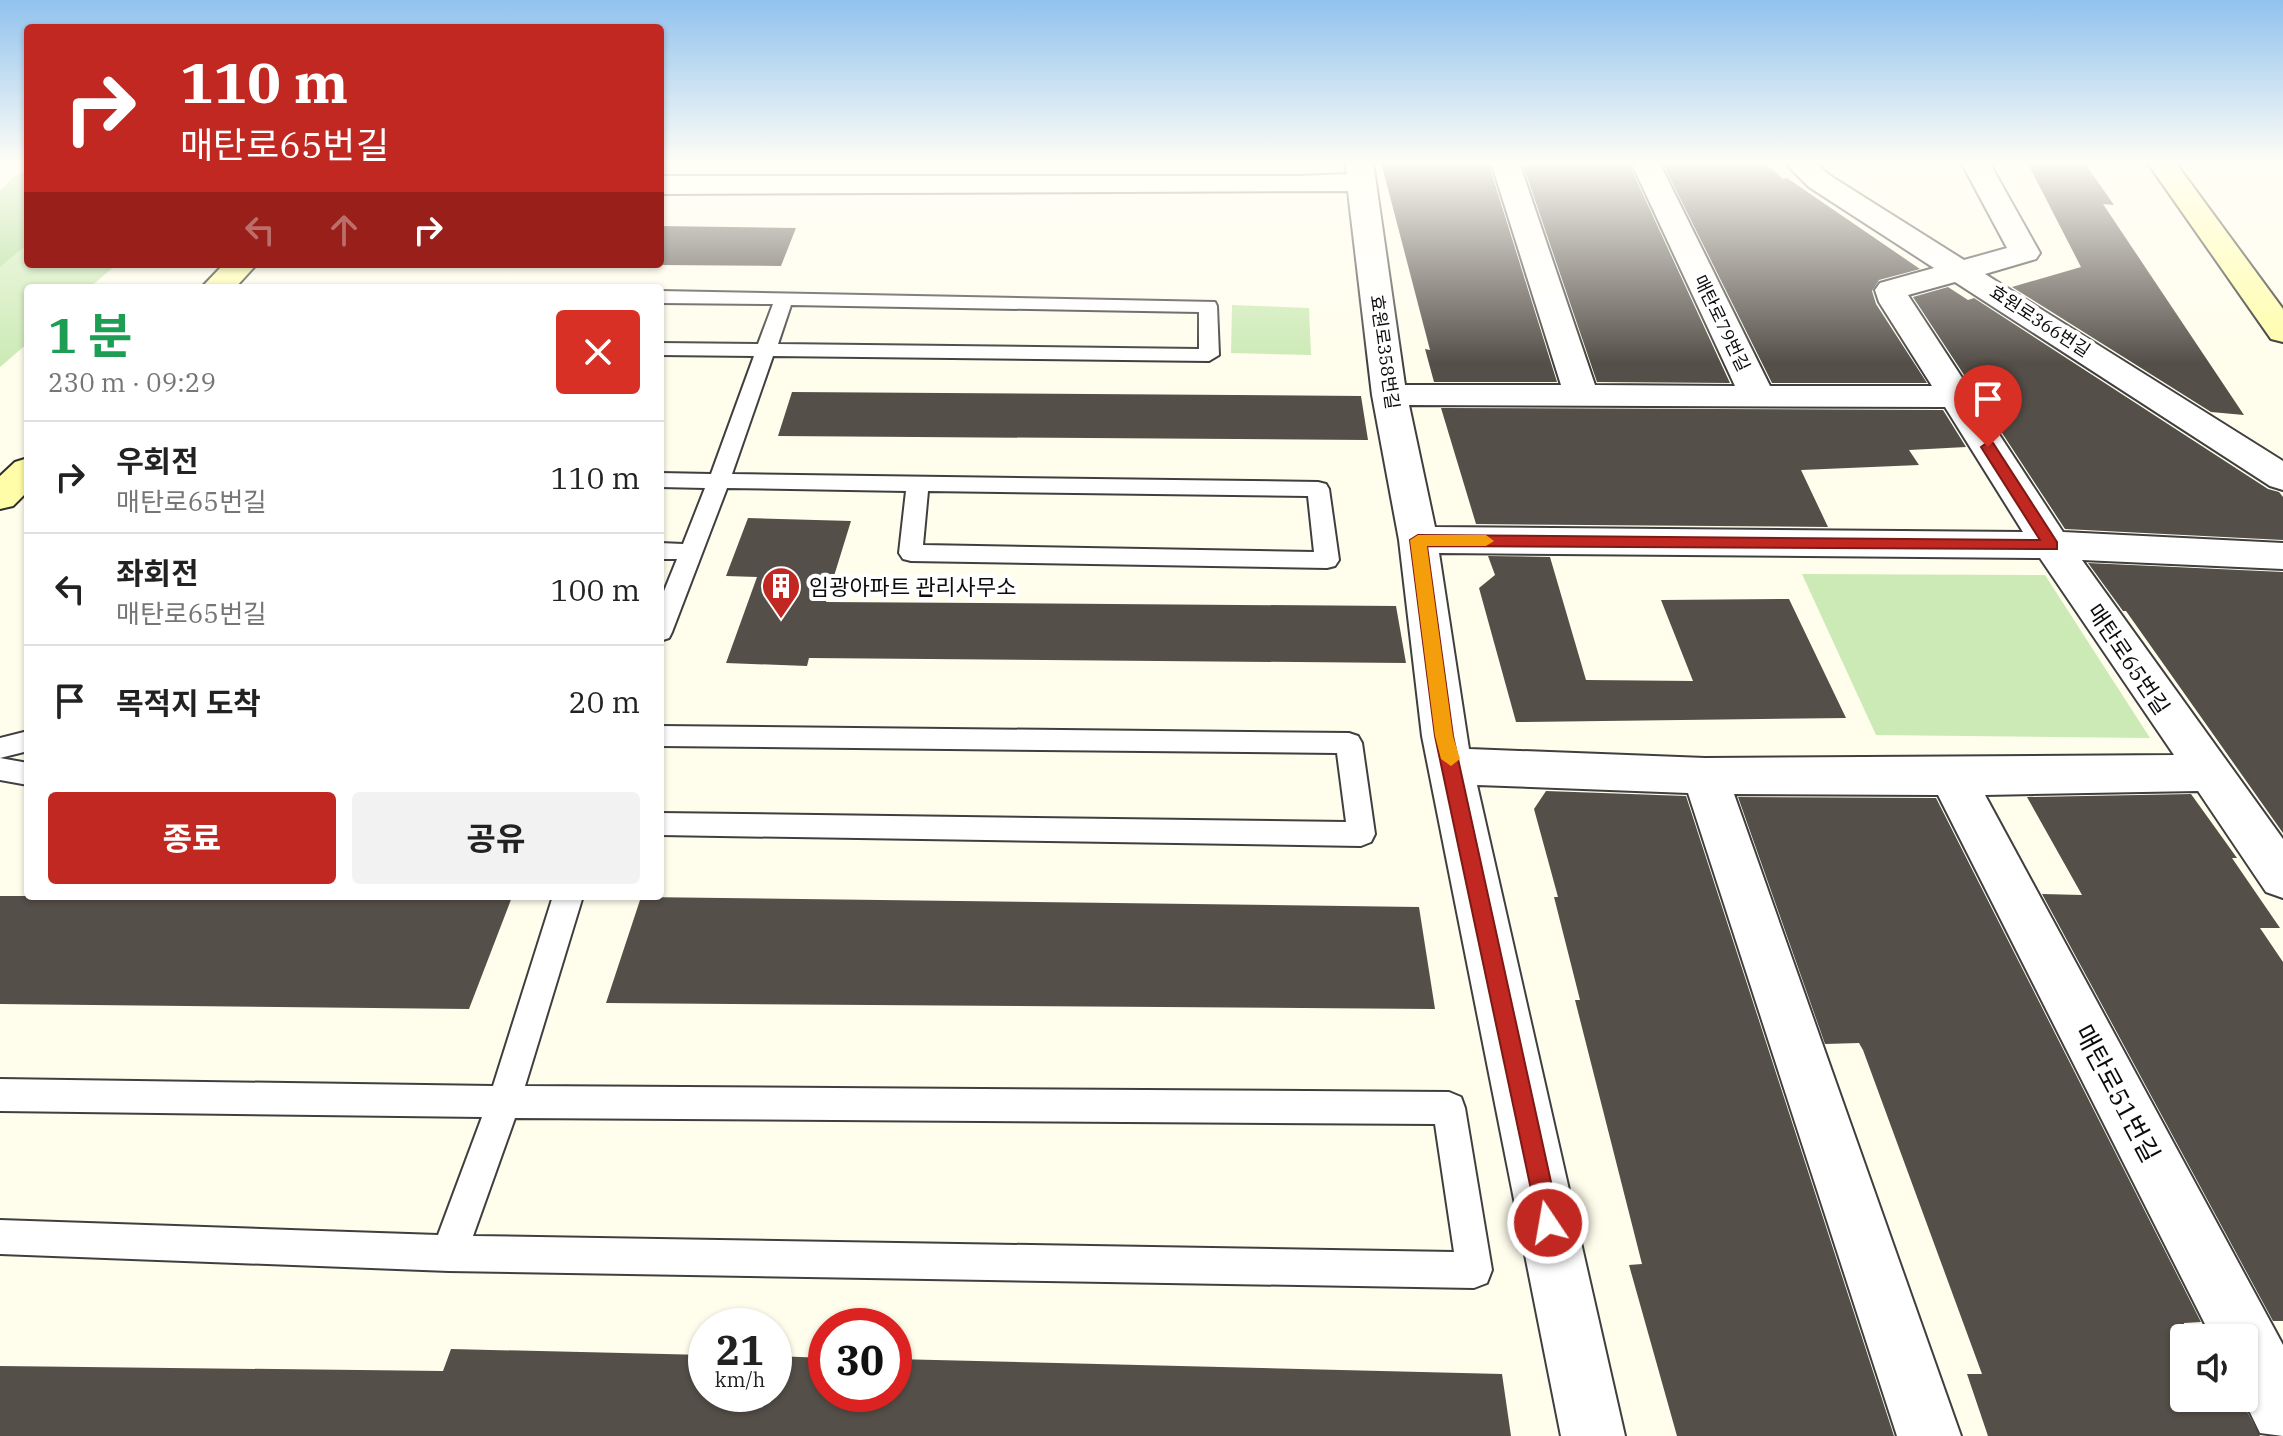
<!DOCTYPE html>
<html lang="ko">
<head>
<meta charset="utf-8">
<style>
  :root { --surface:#fff; --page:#f2f2f2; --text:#222; --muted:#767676; --line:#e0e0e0; --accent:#c02821 }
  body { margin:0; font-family:"IBM Plex Serif","Noto Sans KR",serif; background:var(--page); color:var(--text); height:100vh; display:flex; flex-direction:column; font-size:30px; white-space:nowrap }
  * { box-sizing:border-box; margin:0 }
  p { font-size:26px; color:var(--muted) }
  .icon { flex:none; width:44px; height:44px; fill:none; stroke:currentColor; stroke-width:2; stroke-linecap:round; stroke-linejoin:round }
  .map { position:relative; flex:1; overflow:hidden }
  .drawer { position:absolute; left:24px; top:284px; width:640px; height:616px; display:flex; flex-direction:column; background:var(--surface); border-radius:8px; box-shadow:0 2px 6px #0004 }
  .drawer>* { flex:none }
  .guide { position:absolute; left:24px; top:24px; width:640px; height:244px; border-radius:8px; box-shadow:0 2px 6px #0004; background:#c02821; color:#fff; overflow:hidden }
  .controls { position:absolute; left:2170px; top:1324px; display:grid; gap:16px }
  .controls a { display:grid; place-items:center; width:88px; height:88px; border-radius:8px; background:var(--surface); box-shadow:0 2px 6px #0004; font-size:40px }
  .speed { position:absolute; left:688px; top:1308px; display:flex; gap:16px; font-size:40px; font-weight:700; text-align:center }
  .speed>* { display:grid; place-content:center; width:104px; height:104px; border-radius:50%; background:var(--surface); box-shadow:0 2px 6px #0004; line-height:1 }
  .speed small { font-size:20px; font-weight:400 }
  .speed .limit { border:12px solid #d22; background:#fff; color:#111 }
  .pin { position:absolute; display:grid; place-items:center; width:68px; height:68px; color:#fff; margin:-82px -34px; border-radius:50% 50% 50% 0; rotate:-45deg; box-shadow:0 0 8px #0007 }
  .pin .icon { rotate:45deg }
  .me { position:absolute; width:88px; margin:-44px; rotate:348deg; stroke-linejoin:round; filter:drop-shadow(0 0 6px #0008) }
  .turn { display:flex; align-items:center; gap:28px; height:168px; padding:0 24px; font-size:36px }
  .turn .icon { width:104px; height:104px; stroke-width:2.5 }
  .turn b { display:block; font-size:56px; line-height:68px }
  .lanes { display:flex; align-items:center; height:76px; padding:0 24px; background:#0003; justify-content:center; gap:40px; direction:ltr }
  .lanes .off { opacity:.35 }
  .round { display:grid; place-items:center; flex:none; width:84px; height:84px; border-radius:8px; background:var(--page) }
  .overview { display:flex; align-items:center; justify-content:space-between; height:136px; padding:0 24px }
  h1 { font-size:48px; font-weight:700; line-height:60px; color:#1e9e55 }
  .cta { display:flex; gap:16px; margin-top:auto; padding:16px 24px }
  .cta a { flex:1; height:92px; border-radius:8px; background:var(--accent); color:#fff; font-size:32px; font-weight:700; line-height:92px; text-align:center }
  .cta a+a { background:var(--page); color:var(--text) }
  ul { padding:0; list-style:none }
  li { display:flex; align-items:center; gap:24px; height:112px; padding:0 24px; border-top:2px solid var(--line) }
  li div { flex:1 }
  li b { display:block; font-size:30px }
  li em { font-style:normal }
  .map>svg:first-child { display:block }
  .green { fill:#cceab5 }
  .forest { fill:#addb94 }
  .building { fill:#554f49 }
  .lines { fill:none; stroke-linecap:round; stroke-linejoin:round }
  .lane-casing { stroke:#3f3f3f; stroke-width:4 }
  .street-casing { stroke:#3f3f3f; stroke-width:4 }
  .secondary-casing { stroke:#2e2e2e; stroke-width:4 }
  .lane { fill:#fff; fill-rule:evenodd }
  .street { fill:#fff; fill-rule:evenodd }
  .secondary { fill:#fffda7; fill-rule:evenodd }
  .route { fill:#c02821; stroke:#7d1a15; stroke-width:2 }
  .slow { fill:#f59e0b }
  .labels { text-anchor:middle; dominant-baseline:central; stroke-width:8; stroke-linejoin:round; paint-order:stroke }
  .far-street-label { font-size:18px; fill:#0c0c0c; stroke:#fff }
  .poi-label { font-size:22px; fill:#0c0c0c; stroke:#fff; text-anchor:start }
  .street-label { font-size:22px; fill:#0c0c0c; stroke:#fff }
  .near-street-label { font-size:26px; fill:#0c0c0c; stroke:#fff }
</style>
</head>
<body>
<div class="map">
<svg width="2283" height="1436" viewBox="0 0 2283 1436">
  <rect width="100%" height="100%" fill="#fffdec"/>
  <path class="green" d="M28,244V264H117L89,288H28V343L0,367V267Z
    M1232,305L1309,308L1311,355L1231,353Z
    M1802,574L2045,575L2150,738L1876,735Z"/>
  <path class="forest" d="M28,169V244L0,267V191L13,177Z"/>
  <path class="building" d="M1381,162H1488L1557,382H1434L1425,349L1430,350Z
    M1522,162H1628L1730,383L1597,382Z
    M1662,162H1764L1783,179L1787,178L1920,269L1879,280L1872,291L1876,304L1927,383H1772Z
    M2027,162H2084L2114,205L2103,204L2244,415L2211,412L2012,287L2081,267Z
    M660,226L796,228L781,266L660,265Z
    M1948,287L1968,300L1974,298L2268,489L2279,492L2283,497V540L2065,529L1913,297Z
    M792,392L1361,396L1368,440L778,436Z
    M1441,408L1943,410L1966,447L1909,450L1919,465L1801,470L1828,527L1476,524Z
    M748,518L851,521L826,602L1396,606L1406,663L809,658L807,666L726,663L757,577L726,576Z
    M1488,556L1550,557L1586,680L1693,681L1661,600L1789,599L1846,718L1516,722L1479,588L1495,575Z
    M2088,563L2283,572V833L2126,611H2123Z
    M1546,791L1686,796L1894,1436H1677L1629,1265L1642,1264L1575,1000H1580L1554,897H1558L1534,809Z
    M2191,794L2237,858H2232L2280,928H2260L2283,962V1321H2273L2042,894L2082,895L2027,797Z
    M1738,797L1936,798L2201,1322L2184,1323V1398H2240L2260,1436H1988L1967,1374H1982L1863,1050L1859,1043L1825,1044Z
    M0,896H450L512,897L469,1009L0,1004Z
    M641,897L1419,907L1435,1009L606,1003Z
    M451,1349L706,1355V1394H774V1356L826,1358V1394H894V1359L1502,1374L1511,1436H0V1366L443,1371Z"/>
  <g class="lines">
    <defs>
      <path id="lane" d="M660,291L1215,302L1217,306L1219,355L1209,361L773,356L732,474L1318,482L1326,484L1329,489L1339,560L1335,566L1327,568L911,561L903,559L899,553L906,491L727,488L672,632L669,638L660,641V601L677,559H660V543L683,544L705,488L660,487V473L711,474L754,356L660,355V343L758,344L773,304L660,303ZM791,305L1199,312V349L778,344ZM928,491L1308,496L1314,552L923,545Z
        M660,726L1349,733L1358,736L1362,743L1375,834L1371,842L1361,846L660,835V813L1346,822L1337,753L660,746Z
        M28,731V751L0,758L28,763V785L0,780V738Z
        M553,896H583L525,1086L1449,1092L1461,1097L1465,1108L1492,1270L1487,1283L1474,1288L449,1271L0,1254V1220L438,1235L482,1117L0,1111V1079L493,1086ZM515,1118L1435,1124L1454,1252L473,1236Z"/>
      <path id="street" d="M1345,162H1373L1405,385H1561L1491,162H1519L1595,385L1735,386L1631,162H1659L1770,386H1932L1879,302L1875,290L1880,283L1934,268L1809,187L1784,162H1815L1829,175L1964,260L2007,248L1961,162H1989L2040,253L2036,259L1985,274L2283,461V490L2270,486L1955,282L1908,295L2063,532L2283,543V569L2082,560L2283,839V898L2266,892L2198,791L1985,795L2283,1345V1436L2260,1433L2243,1398L2244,1338H2212L1938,795L1734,794L1961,1436H1897L1688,793L1477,785L1625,1436H1561L1422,736L1399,540L1372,395L1348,191L660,194V176H1302L1347,174ZM1409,405L1945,407L2023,532L1435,527ZM1439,553L2040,558L2174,755L1705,758L1469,749Z"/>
      <path id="secondary" d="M2147,162H2175L2283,309V342L2271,339Z
        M224,264H257L235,288H201Z
        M28,458V491L13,506L0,509V476L15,462Z"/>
    </defs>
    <use href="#lane" class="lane-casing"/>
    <use href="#street" class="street-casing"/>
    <use href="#secondary" class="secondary-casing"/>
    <use href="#lane" class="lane"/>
    <use href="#street" class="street"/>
    <use href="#secondary" class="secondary"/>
  </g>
  <linearGradient id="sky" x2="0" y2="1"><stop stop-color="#91c2ee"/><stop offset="0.45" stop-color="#fffef6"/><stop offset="1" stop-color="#fffef6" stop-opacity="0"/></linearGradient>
  <rect width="2283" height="363" fill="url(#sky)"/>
  <path class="route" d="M1988,442L1993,443L2057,542V549L1427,546L1453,736L1560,1223L1557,1232L1548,1235L1540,1232L1435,736L1410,540L1418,535L2040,540L1981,447Z"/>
  <path class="slow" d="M1418,535H1486L1494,541L1486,546H1427L1453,736L1460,759L1451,766L1441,759L1435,736L1410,540Z"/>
  <defs>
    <symbol id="building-pin" viewBox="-11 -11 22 30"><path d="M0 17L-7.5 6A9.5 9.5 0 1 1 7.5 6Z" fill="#c02821" stroke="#fff"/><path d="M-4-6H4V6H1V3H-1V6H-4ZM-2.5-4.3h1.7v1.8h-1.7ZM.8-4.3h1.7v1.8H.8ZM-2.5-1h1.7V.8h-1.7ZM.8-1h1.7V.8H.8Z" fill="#fff"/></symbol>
  </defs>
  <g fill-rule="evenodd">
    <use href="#building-pin" x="759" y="564" width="44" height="60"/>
  </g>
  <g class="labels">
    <g class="far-street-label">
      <text transform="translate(2040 321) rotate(33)">효원로366번길</text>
      <text transform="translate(1722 323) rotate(64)">매탄로79번길</text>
      <text transform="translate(1385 352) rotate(82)">효원로358번길</text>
    </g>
    <g class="poi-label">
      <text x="809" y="586">임광아파트 관리사무소</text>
    </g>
    <g class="street-label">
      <text transform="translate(2129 659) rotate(56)">매탄로65번길</text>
    </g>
    <g class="near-street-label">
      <text transform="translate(2118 1093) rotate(62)">매탄로51번길</text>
    </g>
  </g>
</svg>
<div class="controls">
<a><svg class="icon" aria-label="sound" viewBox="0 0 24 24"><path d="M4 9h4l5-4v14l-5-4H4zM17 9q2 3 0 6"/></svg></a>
</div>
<div class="speed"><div>21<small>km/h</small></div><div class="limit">30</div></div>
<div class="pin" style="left:1988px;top:447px;background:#d93025"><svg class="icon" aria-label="arrive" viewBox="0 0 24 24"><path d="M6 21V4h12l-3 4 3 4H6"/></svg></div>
<svg class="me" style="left:1548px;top:1223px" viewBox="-20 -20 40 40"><circle r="17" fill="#c02821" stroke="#fff" stroke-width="3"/><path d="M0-11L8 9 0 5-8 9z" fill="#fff"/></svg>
<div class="guide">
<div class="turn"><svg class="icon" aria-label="right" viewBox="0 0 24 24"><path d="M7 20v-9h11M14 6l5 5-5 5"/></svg><div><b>110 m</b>매탄로65번길</div></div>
<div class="lanes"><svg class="icon off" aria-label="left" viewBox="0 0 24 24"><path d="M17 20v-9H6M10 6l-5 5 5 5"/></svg><svg class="icon off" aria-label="ahead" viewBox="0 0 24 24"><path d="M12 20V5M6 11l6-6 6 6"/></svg><svg class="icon" aria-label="right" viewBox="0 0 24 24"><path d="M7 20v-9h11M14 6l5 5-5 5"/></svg></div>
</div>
<section class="drawer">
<div class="overview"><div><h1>1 분</h1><p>230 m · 09:29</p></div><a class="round" style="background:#d93025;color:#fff"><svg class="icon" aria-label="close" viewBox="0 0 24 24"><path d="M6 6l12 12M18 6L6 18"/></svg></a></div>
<ul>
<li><svg class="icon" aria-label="right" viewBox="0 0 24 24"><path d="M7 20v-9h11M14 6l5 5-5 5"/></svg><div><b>우회전</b><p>매탄로65번길</p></div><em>110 m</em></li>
<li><svg class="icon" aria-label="left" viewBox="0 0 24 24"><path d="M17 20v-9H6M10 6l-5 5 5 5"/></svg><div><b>좌회전</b><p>매탄로65번길</p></div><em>100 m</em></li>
<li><svg class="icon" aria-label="arrive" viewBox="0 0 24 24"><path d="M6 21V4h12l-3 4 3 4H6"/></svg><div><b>목적지 도착</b></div><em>20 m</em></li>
</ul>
<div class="cta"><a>종료</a><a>공유</a></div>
</section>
</div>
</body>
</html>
